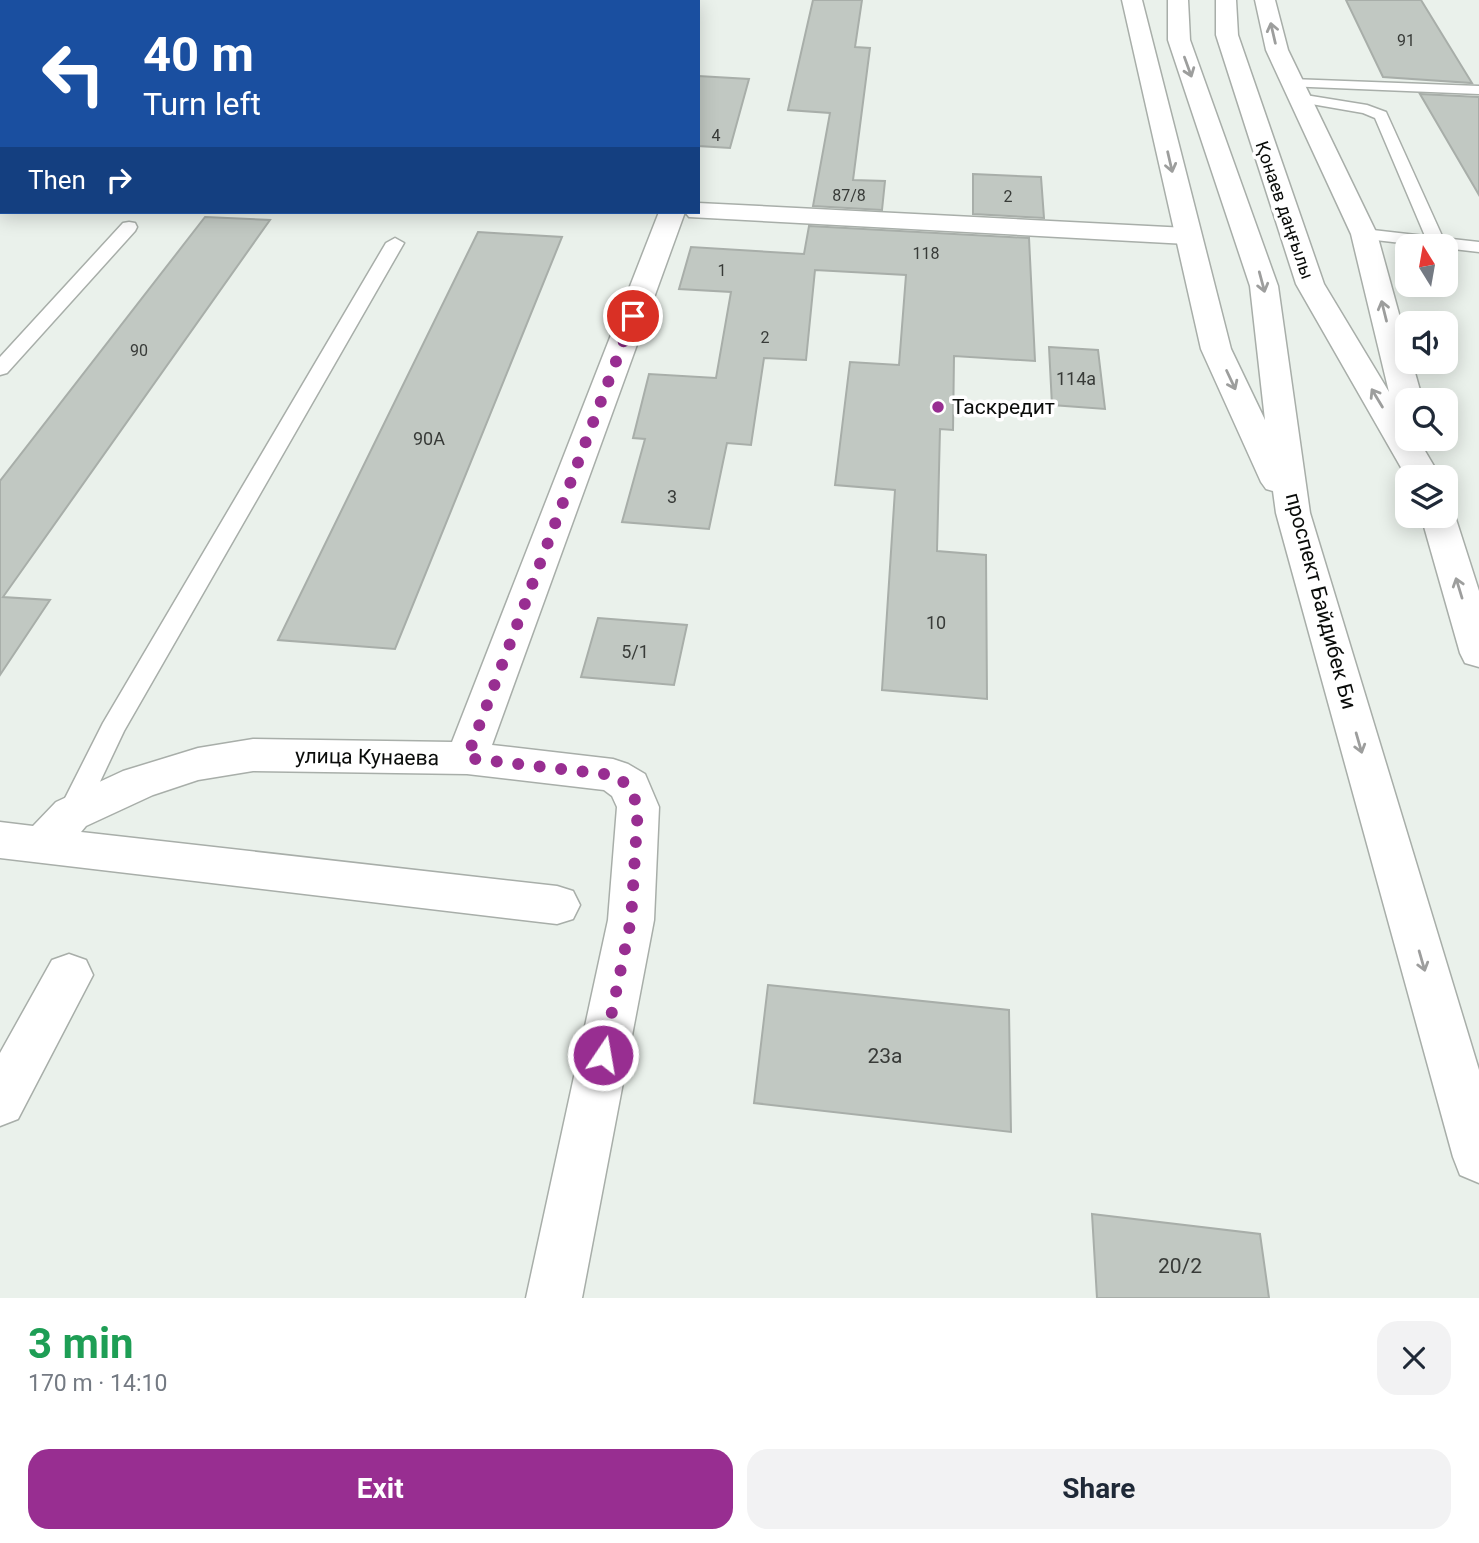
<!DOCTYPE html>
<html lang="en">
<head>
<meta charset="utf-8">
<style>
  :root { --surface:#fff; --page:#f2f2f3; --text:#1f2937; --muted:#747a83; --accent:#982e91 }
  body { margin:0; font-family:Roboto,sans-serif; background:var(--page); color:var(--text); height:100vh; display:flex; flex-direction:column; font-size:26px; white-space:nowrap }
  * { box-sizing:border-box; margin:0 }
  p { font-size:23px; color:var(--muted) }
  .icon { flex:none; width:38px; height:38px; fill:none; stroke:currentColor; stroke-width:2; stroke-linecap:round; stroke-linejoin:round }
  .map { position:relative; height:1298px; overflow:hidden }
  .side { display:flex; flex-direction:column; background:var(--surface); flex:1 }
  .side>* { flex:none }
  .hud { position:absolute; left:0px; top:0px; width:700px; height:214px; box-shadow:0 4px 18px #0003; background:#1a4fa0; color:#fff; overflow:hidden }
  .needle { width:46px; rotate:349deg }
  .tools { position:absolute; left:1395px; top:234px; display:grid; gap:14px }
  .tools a { display:grid; place-items:center; width:63px; height:63px; border-radius:14px; background:var(--surface); box-shadow:0 4px 18px #0003; font-size:35px }
  .pin { position:absolute; display:grid; place-items:center; width:60px; height:60px; color:#fff; margin:-30px; border:4px solid #fff; border-radius:50%; box-shadow:0 2px 7px #0007 }
  .me { position:absolute; width:77px; margin:-38px; rotate:12deg; stroke-linejoin:round; filter:drop-shadow(0 0 5px #0008) }
  .turn { display:flex; align-items:center; gap:24px; height:147px; padding:0 28px; font-size:32px }
  .turn .icon { width:91px; height:91px; stroke-width:2.5 }
  .turn b { display:block; font-size:49px; line-height:60px }
  .then { display:flex; align-items:center; height:66px; padding:0 28px; background:#0003; gap:14px; font-size:26px }
  .round { display:grid; place-items:center; flex:none; width:74px; height:74px; border-radius:21px; background:var(--page) }
  .summary { display:flex; align-items:center; justify-content:space-between; height:119px; padding:0 28px }
  h1 { font-size:42px; font-weight:700; line-height:52px; color:#1e9e55 }
  .action { display:flex; gap:14px; margin-top:auto; padding:14px 28px }
  .action a { flex:1; height:80px; border-radius:21px; background:var(--accent); color:#fff; font-size:28px; font-weight:700; line-height:80px; text-align:center }
  .action a+a { background:var(--page); color:var(--text) }
  .map>svg:first-child { display:block }
  .building { fill:#c1c8c2; stroke:#a8aea9; stroke-width:2 }
  .lines { fill:none; stroke-linecap:round; stroke-linejoin:round }
  .lane-casing { stroke:#a8aea9; stroke-width:3 }
  .street-casing { stroke:#a8aea9; stroke-width:3 }
  .primary-casing { stroke:#a8aea9; stroke-width:3 }
  .lane { fill:#fff; fill-rule:evenodd }
  .street { fill:#fff; fill-rule:evenodd }
  .primary { fill:#fff; fill-rule:evenodd }
  .oneway { stroke:#9d9e9d }
  .route { stroke:#982e91; stroke-width:12; stroke-dasharray:0 21.6 }
  .poi-dot { fill:#982e91; stroke:#fff; stroke-width:2.5 }
  .labels { text-anchor:middle; dominant-baseline:central; stroke-width:7; stroke-linejoin:round; paint-order:stroke }
  .far-number-label { font-size:16px; fill:#383b38 }
  .far-street-label { font-size:18px; fill:#0a0c0a; stroke:#fff }
  .number-label { font-size:18px; fill:#383b38 }
  .poi-label { font-size:21px; fill:#0a0c0a; stroke:#fff; text-anchor:start }
  .street-label { font-size:21px; fill:#0a0c0a; stroke:#fff }
  .near-number-label { font-size:21px; fill:#383b38 }
</style>
</head>
<body>
<div class="map">
<svg width="1479" height="1298" viewBox="0 0 1479 1298">
  <rect width="100%" height="100%" fill="#eaf1eb"/>
  <path class="building" d="M813,0H862L855,47L870,48L853,180L885,181L882,210L813,206L830,113L788,110Z
    M1346,0H1421L1472,83L1383,77Z
    M698,76L749,79L730,148L698,146Z
    M1420,94L1479,97V195Z
    M973,174L1041,177L1044,218L973,214Z
    M205,217L270,220L3,597L50,600L0,675V481Z
    M809,226L1029,238L1035,361L954,356L953,430L940,429L937,551L986,555L987,699L882,690L895,490L835,485L850,362L899,365L906,275L815,270L806,360L764,358L751,445L727,443L709,529L622,522L645,439L633,438L649,374L716,378L731,292L679,289L691,247L804,254Z
    M478,232L562,237L395,649L278,640Z
    M1049,347L1098,350L1105,409L1052,405Z
    M598,618L687,625L674,685L581,677Z
    M768,985L1009,1010L1011,1132L754,1103Z
    M1092,1214L1260,1234L1269,1298H1097Z"/>
  <g class="lines">
    <defs>
      <path id="lane" d="M18,0H32L17,2Z
        M422,0H443L421,2Z
        M2,15V24H0V16Z
        M0,72H2V80H0Z
        M1291,79L1479,86V94L1286,86L1284,83L1286,80Z
        M1299,94L1367,105L1386,112L1443,238L1479,242V252L1358,238L1355,234L1358,230L1364,229L1425,236L1375,118L1363,113L1294,101L1292,98L1294,95Z
        M129,222L135,223L137,227L135,231L7,373L0,375V357L123,223Z
        M395,238L404,243L124,731L81,822L71,825L61,822L57,814L103,723L386,243Z"/>
      <path id="street" d="M698,203L1187,228L1197,230L1200,236L1197,242L1187,244L689,217L685,212H698Z
        M659,212H685L492,745L613,759L628,764L645,774L659,807L654,920L582,1298H526L608,920L617,807L612,796L604,790L467,774L253,771L198,780L153,795L86,826L81,832L557,886L573,891L580,905L573,919L557,924L0,858V822L33,826L56,802L123,771L198,748L253,739L452,742Z
        M69,954L86,960L93,975L18,1119L0,1126V1053L52,960Z"/>
      <path id="primary" d="M1122,0H1142L1231,349L1265,420L1250,286L1168,40V0H1188L1190,40L1278,286L1310,513L1479,1070V1183L1460,1175L1453,1157L1276,513L1273,491L1266,489L1261,482L1201,349Z
        M1216,0H1236L1238,35L1324,284L1389,392L1351,234L1266,50L1255,0H1275L1288,50L1377,234L1407,343V362H1412L1423,401H1407V410L1399,408L1407,422V439H1418L1441,478H1407L1296,284L1216,35Z
        M1446,507L1450,508L1455,516L1479,591V667L1465,663L1460,653L1421,516H1446Z"/>
    </defs>
    <use href="#lane" class="lane-casing"/>
    <use href="#street" class="street-casing"/>
    <use href="#primary" class="primary-casing"/>
    <use href="#lane" class="lane"/>
    <use href="#street" class="street"/>
    <use href="#primary" class="primary"/>
  </g>
  <defs><path id="oneway-shaft" d="M-6 0H5M1.5-3L5.5 0L1.5 3" fill="none" stroke-width="1.6" stroke-linecap="round" stroke-linejoin="round" transform="scale(1.75)"/></defs>
  <g class="oneway">
    <use href="#oneway-shaft" transform="translate(1273 33) rotate(-103)"/>
    <use href="#oneway-shaft" transform="translate(1188 67) rotate(70)"/>
    <use href="#oneway-shaft" transform="translate(1170 162) rotate(77)"/>
    <use href="#oneway-shaft" transform="translate(1262 282) rotate(75)"/>
    <use href="#oneway-shaft" transform="translate(1384 311) rotate(-104)"/>
    <use href="#oneway-shaft" transform="translate(1231 380) rotate(65)"/>
    <use href="#oneway-shaft" transform="translate(1377 398) rotate(-121)"/>
    <use href="#oneway-shaft" transform="translate(1459 588) rotate(-107)"/>
    <use href="#oneway-shaft" transform="translate(1359 743) rotate(74)"/>
    <use href="#oneway-shaft" transform="translate(1422 961) rotate(74)"/>
  </g>
  <g class="lines">
    <path class="route" d="M603,1055L631,920L638,807L629,786L613,775L467,758L633,316"/>
  </g>
  <circle class="poi-dot" cx="938" cy="407" r="7"/>
  <g class="labels">
    <g class="far-number-label">
      <text x="1406" y="40">91</text>
      <text x="716" y="135">4</text>
      <text x="849" y="195">87/8</text>
      <text x="1008" y="196">2</text>
      <text x="926" y="253">118</text>
      <text x="722" y="270">1</text>
      <text x="765" y="337">2</text>
      <text x="139" y="350">90</text>
    </g>
    <g class="far-street-label">
      <text transform="translate(1285 210) rotate(71)">Қонаев даңғылы</text>
    </g>
    <g class="number-label">
      <text x="1076" y="378">114а</text>
      <text x="429" y="438">90А</text>
      <text x="672" y="496">3</text>
      <text x="936" y="622">10</text>
      <text x="635" y="651">5/1</text>
    </g>
    <g class="poi-label">
      <text x="952" y="407">Таскредит</text>
    </g>
    <g class="street-label">
      <text transform="translate(1321 601) rotate(75)">проспект Байдибек Би</text>
      <text transform="translate(367 757) rotate(1)">улица Кунаева</text>
    </g>
    <g class="near-number-label">
      <text x="885" y="1056">23а</text>
      <text x="1180" y="1266">20/2</text>
    </g>
  </g>
</svg>
<div class="tools">
<a><svg class="needle" viewBox="-14 -14 28 28"><path d="M0-13l5 13h-10z" fill="#e53935"/><path d="M0 13l5-13h-10z" fill="#747a83"/></svg></a>
<a><svg class="icon" aria-label="sound" viewBox="0 0 24 24"><path d="M4 9h4l5-4v14l-5-4H4zM17 9q2 3 0 6"/></svg></a>
<a><svg class="icon" aria-label="search" viewBox="0 0 24 24"><circle cx="10" cy="10" r="6"/><path d="M15 15l6 6"/></svg></a>
<a><svg class="icon" aria-label="layers" viewBox="0 0 24 24"><path d="M12 4l9 5-9 5-9-5zM3 14l9 5 9-5"/></svg></a>
</div>
<div class="pin" style="left:633px;top:316px;background:#d93025"><svg class="icon" aria-label="arrive" viewBox="0 0 24 24"><path d="M6 21V4h12l-3 4 3 4H6"/></svg></div>
<svg class="me" style="left:603px;top:1055px" viewBox="-20 -20 40 40"><circle r="17" fill="#982e91" stroke="#fff" stroke-width="3"/><path d="M0-11L8 9 0 5-8 9z" fill="#fff"/></svg>
<div class="hud">
<div class="turn"><svg class="icon" aria-label="left" viewBox="0 0 24 24"><path d="M17 20v-9H6M10 6l-5 5 5 5"/></svg><div><b>40 m</b>Turn left</div></div>
<div class="then">Then<svg class="icon" aria-label="right" viewBox="0 0 24 24"><path d="M7 20v-9h11M14 6l5 5-5 5"/></svg></div>
</div>
</div>
<section class="side">
<div class="summary"><div><h1>3 min</h1><p>170 m · 14:10</p></div><a class="round"><svg class="icon" aria-label="close" viewBox="0 0 24 24"><path d="M6 6l12 12M18 6L6 18"/></svg></a></div>
<div class="action"><a>Exit</a><a>Share</a></div>
</section>
</body>
</html>
